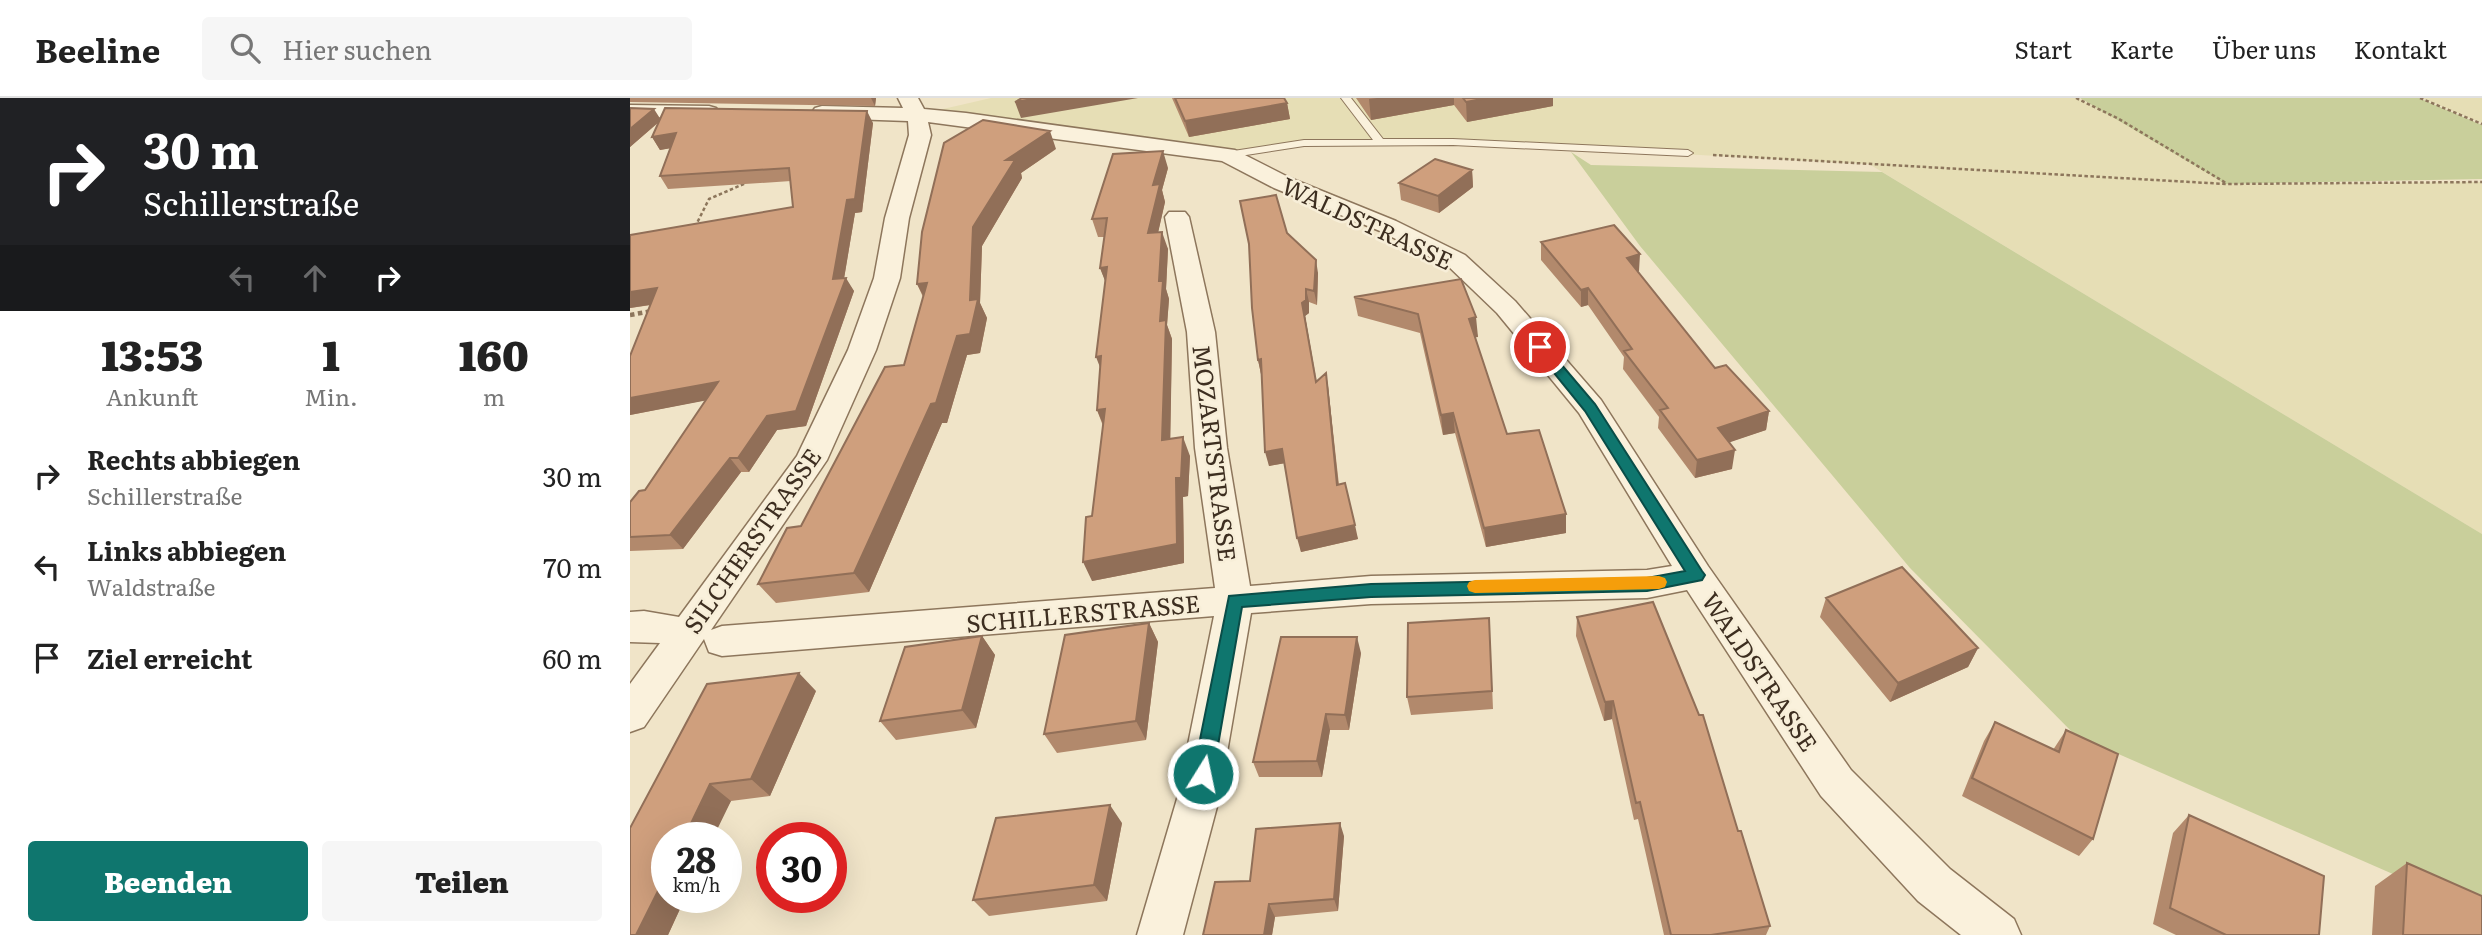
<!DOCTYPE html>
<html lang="de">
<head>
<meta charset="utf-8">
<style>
  :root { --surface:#fff; --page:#f6f6f6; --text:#222; --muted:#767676; --line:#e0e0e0; --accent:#0f766e }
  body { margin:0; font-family:Literata,serif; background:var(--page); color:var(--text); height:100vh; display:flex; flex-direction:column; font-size:26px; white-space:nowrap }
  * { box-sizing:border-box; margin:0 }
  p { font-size:23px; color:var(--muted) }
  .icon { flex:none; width:38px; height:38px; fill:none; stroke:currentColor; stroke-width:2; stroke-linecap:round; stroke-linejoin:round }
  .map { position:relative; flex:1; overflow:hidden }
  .sheet { display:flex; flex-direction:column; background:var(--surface); width:630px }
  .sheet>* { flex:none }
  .guide { background:#202124; color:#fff; overflow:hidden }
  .speed { position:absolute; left:21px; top:724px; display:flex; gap:14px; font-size:35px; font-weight:700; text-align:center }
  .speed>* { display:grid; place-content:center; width:91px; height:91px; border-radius:50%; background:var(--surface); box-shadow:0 7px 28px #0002; line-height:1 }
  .speed small { font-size:18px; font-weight:400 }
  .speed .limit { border:10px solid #d22; background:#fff; color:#111 }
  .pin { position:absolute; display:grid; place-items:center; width:60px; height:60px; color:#fff; margin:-30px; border:4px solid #fff; border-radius:50%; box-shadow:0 2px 7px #0007 }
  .me { position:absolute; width:77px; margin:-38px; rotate:10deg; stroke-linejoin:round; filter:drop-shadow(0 0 5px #0008) }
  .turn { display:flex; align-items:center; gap:24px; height:147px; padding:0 28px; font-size:32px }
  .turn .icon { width:91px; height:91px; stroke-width:2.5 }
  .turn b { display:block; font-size:49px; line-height:60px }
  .lanes { display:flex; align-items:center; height:66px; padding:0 28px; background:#0003; justify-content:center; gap:35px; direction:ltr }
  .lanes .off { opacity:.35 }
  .eta { display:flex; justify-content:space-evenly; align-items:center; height:119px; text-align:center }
  .eta b { font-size:42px; font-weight:800; line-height:49px }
  .action { display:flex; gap:14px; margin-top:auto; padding:14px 28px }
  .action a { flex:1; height:80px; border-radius:7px; background:var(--accent); color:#fff; font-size:28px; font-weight:800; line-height:80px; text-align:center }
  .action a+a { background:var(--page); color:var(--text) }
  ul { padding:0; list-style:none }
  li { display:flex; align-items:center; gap:21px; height:91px; padding:0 28px }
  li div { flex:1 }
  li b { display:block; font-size:26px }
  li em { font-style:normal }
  header { display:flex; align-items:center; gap:42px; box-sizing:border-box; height:98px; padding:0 35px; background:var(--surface); border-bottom:2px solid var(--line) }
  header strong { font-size:33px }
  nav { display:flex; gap:38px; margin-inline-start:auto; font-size:24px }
  .search { width:490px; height:63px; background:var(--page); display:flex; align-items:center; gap:18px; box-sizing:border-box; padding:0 24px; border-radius:7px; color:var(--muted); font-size:26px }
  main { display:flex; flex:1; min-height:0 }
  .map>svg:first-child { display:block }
  .farmland { fill:#e6deb5 }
  .green { fill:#c9cf9b }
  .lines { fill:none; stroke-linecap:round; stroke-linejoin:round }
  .service-casing { stroke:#8d765c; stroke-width:2 }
  .minor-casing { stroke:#8d765c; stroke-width:3 }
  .path-far1 { stroke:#8d765c; stroke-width:2.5; stroke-dasharray:3.5 2.5; stroke-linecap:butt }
  .path { stroke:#8d765c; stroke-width:4.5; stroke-dasharray:4.5 3.5; stroke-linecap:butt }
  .service { fill:#faf1dc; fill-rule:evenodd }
  .minor { fill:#faf1dc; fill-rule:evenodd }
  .wall { fill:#b2896c }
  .shaded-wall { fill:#916f58 }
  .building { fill:#cf9f7d; stroke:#916f58; stroke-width:2 }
  .route { fill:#0f766e; stroke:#0a4d48; stroke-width:2 }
  .slow { fill:#f59e0b }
  .labels { text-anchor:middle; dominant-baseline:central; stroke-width:5; stroke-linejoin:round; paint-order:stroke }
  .street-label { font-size:24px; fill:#3d2e20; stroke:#f7eed8 }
</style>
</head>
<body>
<header>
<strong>Beeline</strong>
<div class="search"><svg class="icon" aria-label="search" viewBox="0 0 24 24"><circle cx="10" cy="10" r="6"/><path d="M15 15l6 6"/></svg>Hier suchen</div>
<nav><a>Start</a><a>Karte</a><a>Über uns</a><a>Kontakt</a></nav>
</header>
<main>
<section class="sheet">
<div class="guide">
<div class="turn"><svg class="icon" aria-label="right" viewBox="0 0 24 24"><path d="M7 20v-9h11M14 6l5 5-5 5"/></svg><div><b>30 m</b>Schillerstraße</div></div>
<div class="lanes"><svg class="icon off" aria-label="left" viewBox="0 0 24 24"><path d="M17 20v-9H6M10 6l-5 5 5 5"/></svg><svg class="icon off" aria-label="ahead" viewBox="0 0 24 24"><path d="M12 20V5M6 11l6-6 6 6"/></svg><svg class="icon" aria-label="right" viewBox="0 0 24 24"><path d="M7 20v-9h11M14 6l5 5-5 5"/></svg></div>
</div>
<div class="eta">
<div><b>13:53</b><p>Ankunft</p></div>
<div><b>1</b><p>Min.</p></div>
<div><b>160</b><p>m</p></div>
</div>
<ul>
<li><svg class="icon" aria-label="right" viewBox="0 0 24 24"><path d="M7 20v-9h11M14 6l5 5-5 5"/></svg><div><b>Rechts abbiegen</b><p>Schillerstraße</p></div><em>30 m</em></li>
<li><svg class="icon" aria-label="left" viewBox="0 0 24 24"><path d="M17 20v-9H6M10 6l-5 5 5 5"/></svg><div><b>Links abbiegen</b><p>Waldstraße</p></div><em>70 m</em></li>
<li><svg class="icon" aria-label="arrive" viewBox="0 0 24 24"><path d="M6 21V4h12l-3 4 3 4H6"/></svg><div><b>Ziel erreicht</b></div><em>60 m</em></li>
</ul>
<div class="action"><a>Beenden</a><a>Teilen</a></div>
</section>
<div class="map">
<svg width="1852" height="837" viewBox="0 0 1852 837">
  <rect width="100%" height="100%" fill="#f0e4c8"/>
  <path class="farmland" d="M361,0H1447L1489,21L1597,86L1852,84V436L1239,66L823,44L674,45L597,57L287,17Z
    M1792,0H1852V25Z"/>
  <path class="green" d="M1450,0H1789L1852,27V81L1596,86Z
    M941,54L961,67L1252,74L1852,436V815L1445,637L1280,470L1010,148Z"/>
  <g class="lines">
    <defs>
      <path id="service" d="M711,0H721L753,41H823L1058,52L1063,55L1058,58L823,47L674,48L597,60L592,57L597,54L674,42H743Z"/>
      <path id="minor" d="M268,0H288L294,11L336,15L605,52L660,80L766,123L835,157L885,203L971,302L1078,468L1221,672L1320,771L1384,821L1391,837H1331L1288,803L1191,698L1057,492L1017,500L741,506L621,515L589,701L553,837H507L547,701L584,518L92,558L79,554L74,541L14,629L0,634V586L30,545L0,544V514L14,513L49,519L167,358L218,252L244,180L255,120L279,37L278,23L192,20L185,18L182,14L185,10L192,8L273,10ZM298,24L592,63L644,90L750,133L817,167L867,215L949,315L1042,468L1017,472L741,478L620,488L597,350L585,234L559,119L555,114H539L535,119L557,234L565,350L585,490L92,528L81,532L197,362L246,252L270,180L279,120L301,37Z
        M0,7L79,8L86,10L89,14L86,18L79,20L0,19Z"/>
    </defs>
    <use href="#service" class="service-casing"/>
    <use href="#minor" class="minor-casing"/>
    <path class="path-far1" d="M1446,0L1489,21L1596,85
      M1790,0L1852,26
      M1083,57L1596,86L1852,84
      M65,129L79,101L116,85"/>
    <path class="path" d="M0,217L22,213"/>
    <use href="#service" class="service"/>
    <use href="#minor" class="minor"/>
  </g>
  <path class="wall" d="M0,0H246L245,8L0,4Z
    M542,0H654L657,5L660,21L559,39Z
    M726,0H923V8L837,24L824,7L741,22Z
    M0,10L30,21L243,25L232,114L225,115L214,180L224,193L176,328L147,332L119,374H111L53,451L0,453V404L15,392L76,302L0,317V258L21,207L0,210V137L163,109L161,83L38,91L30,78L40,50L30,52L22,39L29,24L0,49Z
    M426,51L391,75L392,80L352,148L350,205L357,220L350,255L337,257L317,325H312L239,494L146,505L128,486L171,428L274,267L293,199L287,186L292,134Z
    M538,70L532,92L535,104L528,134L538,151L536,191L539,201L537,227L542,241L540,341L560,358L558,398L553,399L554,465L462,483V418L473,328L467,312L470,271L475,182L470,170L474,139H468L462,121Z
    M842,72L843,89L809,115L771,102L769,85Z
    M657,135L688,175L687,207L679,204V215L675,218L686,283L698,288L709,387L728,441L671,454L655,365L639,368L631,276L628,262Z
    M911,144L1009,173L1008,174L1085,270L1139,313L1136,332L1099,344L1102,371L1065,380L1028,330L1029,319L993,271L994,259L958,207L951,209L911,162Z
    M831,181L848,239H845L877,336L936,435L856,449L825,335L813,337L790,235L728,218L724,199Z
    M1196,500L1348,550L1338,569L1260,604L1190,519Z
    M947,519L1108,733L1140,828L1136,837H1034L1008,721L1004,722L982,621L974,623L946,538Z
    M519,525L528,544L516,642L427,655L414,636Z
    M352,538L365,557L346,630L266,642L250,623Z
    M860,539L863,611L781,617L777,599Z
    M731,555L719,632H700L692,679H629L623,664Z
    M186,593L140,698L101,703L37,800H55L38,837H0V730Z
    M1365,624L1423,652L1436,632L1463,741L1449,758L1332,698L1354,643Z
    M1559,717L1689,837H1546L1523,826L1543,735Z
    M492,725L477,803L359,818L343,802Z
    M714,738L708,813L645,819L642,837H573L620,783Z
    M1777,765L1852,837H1742L1745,788Z"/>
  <path class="shaded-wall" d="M241,0H246L245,8Z
    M409,0H508L391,20L385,4Z
    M747,0H824V7L741,22L739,1Z
    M857,0H923V8L837,24L836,4Z
    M657,5L660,21L559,39L555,23Z
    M24,11L31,22L0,49V31Z
    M237,13L243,25L232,114L225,115L213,187L216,180L224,193L176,328L147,332L119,374L108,360L203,181L217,102Z
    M420,33L426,51L391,75L392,80L352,148L350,205L357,220L350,255L337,257L317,325H312L239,494L224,475L327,238L340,202L343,129L376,62Z
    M46,35L54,48L30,52L22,39Z
    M533,53L538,70L532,92L535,104L524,153L518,135L523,87Z
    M842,72L843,89L809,115L808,98Z
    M532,134L538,151L536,191L539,201L537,227L542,241L540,361L532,342L529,183Z
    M1010,156L1009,173L996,177L997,160Z
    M686,162L688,175L687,207L684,193Z
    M477,169V188L470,170Z
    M297,185V205L287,186Z
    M27,190L38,204L0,210V194Z
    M958,190V207L951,209V192Z
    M676,191L679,204V215L675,218L689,297L672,205Z
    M846,219L848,239L841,240L839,221Z
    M471,258L473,277L466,259Z
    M631,261V276L628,262Z
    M696,275L698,288L710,401L707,387Z
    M88,284L99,298L0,317V300Z
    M475,311V331L467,312Z
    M1139,313L1136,332L1086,349L1088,330Z
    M823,315L825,335L813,337L811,317Z
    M553,339L560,358L558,398L553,399L554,465L462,483L453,464L546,380Z
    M652,351L656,365L639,368L635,354Z
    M1105,352L1102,371L1065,380L1067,362Z
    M100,360L111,374L53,451L40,437Z
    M936,416V435L856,449L854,430Z
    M725,427L728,441L671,454L667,440Z
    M519,525L528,544L516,642L506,623Z
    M352,538L365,557L346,630L332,612Z
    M727,539L731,555L719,632L715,617Z
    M1348,550L1338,569L1260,604L1268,585Z
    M169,575L186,593L140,698L121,681Z
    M983,603L982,621L974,623L975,604Z
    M696,616L700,632L692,679L687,663Z
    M80,686L101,703L83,740H54Z
    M480,707L492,725L477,803L464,787Z
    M710,725L714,738L708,813L704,801Z
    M37,775V800H55L38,837H6Z
    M639,806L645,819L642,837H634Z"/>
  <path class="building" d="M392,0H409L385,4Z
    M545,0H654L657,5L555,23Z
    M833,0H857L836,4Z
    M0,10L24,11L0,31Z
    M35,10L237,13L225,101L217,102L203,181L216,180L166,313L137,318L108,360H100L40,437L0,439V404L9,393L15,392L88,284L0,300V258L27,190L0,194V137L163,109L159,70L30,78L46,35L22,39Z
    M353,22L420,33L376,62H385L343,129L340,202L348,201L340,236L327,238L306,305L301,306L224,475L128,486L157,430L171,428L255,269L274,267L297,185L287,186L292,134L314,45Z
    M533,53L523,87L530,86L518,135L532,134L529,183H533L530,223L536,222L532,342L553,339L551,380H546L547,446L453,464L456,419L462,418L475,311L467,312L471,258L466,259L477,169L470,170L477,120L462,121L483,56Z
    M805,61L842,72L808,98L769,85Z
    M646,97L657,135L686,162L684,193L676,191V202L672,205L686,284L696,275L707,387L715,385L725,427L667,440L652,351L635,354L631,261L628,262L622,210L619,146L610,103Z
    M984,127L1010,156L997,160L1085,270L1096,267L1139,313L1088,330L1105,352L1067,362L1030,312L1038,310L994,253L1002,251L958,190L951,192L911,144Z
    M831,181L846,219L839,221L877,336L909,332L936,416L854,430L823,315L811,317L788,216L724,199Z
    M1272,469L1348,550L1268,585L1196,500Z
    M1023,504L1069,617H1073L1108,733H1111L1140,828L1081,837H1041L1010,704L1006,705L983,603L975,604L947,519Z
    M859,520L862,593L777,599L778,525Z
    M519,525L506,623L414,636L435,537Z
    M352,538L332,612L250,623L275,549Z
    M651,539H727L715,617L696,616L687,663L623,664Z
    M169,575L121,681L80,686L54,740H37V775L6,837H0V730L77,586Z
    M1365,624L1429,654L1436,632L1488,656L1463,741L1342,680Z
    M480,707L464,787L343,802L366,720Z
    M1559,717L1694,778L1689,837H1596L1540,810Z
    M710,725L704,801L639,806L634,837H573L585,784L620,783L626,731Z
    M1777,765L1852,798V837H1773Z"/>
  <path class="route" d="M910,245L914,246L965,306L1072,473L1075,477L1072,482L1017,493L741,499L612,509L583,676L580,683L573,685L566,683L563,676L599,498L741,486L1017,480L1055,473L955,313L903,249Z"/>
  <path class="slow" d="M1029,478L1035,480L1037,484L1035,489L1029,491L845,495L839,493L837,488L839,484L845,482Z"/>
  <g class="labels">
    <g class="street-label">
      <text transform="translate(738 124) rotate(25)">WALDSTRASSE</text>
      <text transform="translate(586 355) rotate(83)">MOZARTSTRASSE</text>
      <text transform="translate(121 442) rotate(-55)">SILCHERSTRASSE</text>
      <text transform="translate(453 514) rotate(-5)">SCHILLERSTRASSE</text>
      <text transform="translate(1131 573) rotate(56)">WALDSTRASSE</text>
    </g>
  </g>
</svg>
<div class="speed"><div>28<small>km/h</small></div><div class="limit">30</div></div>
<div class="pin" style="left:910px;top:249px;background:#d93025"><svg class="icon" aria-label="arrive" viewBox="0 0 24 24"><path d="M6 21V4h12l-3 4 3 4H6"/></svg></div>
<svg class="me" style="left:573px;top:676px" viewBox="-20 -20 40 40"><circle r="17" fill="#0f766e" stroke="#fff" stroke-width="3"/><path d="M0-11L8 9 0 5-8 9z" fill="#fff"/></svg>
</div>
</main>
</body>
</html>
